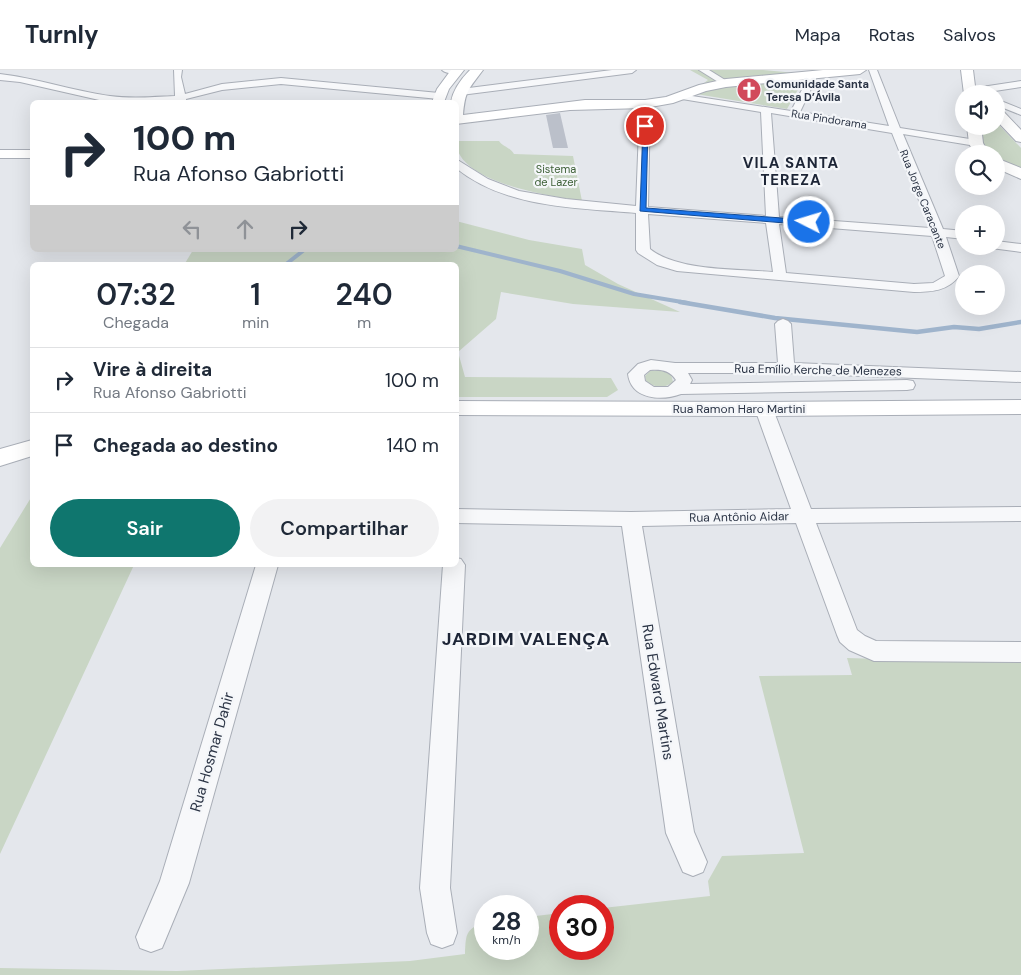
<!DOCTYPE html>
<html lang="pt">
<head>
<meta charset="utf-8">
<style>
  :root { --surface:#fff; --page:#f2f2f3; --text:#1f2937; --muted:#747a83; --line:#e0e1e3; --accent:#0f766e }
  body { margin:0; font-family:"DM Sans",sans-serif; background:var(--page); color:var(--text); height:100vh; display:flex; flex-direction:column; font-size:19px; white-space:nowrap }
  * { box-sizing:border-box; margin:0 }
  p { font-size:16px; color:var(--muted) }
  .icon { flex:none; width:28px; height:28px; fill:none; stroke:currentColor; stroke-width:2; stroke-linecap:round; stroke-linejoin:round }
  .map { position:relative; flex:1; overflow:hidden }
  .sheet { position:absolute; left:30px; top:192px; width:429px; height:305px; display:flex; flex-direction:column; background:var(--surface); border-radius:8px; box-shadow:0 5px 20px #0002 }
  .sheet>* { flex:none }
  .banner { position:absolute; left:30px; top:30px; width:429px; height:152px; border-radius:8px; box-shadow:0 5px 20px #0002; background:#fff; color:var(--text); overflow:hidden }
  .controls { position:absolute; left:955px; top:15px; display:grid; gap:10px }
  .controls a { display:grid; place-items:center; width:50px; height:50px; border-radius:50%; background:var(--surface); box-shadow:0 5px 20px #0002; font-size:25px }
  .speed { position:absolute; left:474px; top:825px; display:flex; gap:10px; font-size:25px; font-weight:700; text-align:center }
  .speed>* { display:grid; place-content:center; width:65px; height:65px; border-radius:50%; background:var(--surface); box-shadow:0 5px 20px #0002; line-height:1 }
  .speed small { font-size:12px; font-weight:400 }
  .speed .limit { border:8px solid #d22; background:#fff; color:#111 }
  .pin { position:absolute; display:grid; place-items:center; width:42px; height:42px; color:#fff; margin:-21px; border:2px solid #fff; border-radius:50%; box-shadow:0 1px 5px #0007 }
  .me { position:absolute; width:55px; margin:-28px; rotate:275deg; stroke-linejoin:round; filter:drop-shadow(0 0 4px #0008) }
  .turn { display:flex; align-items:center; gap:18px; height:105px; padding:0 20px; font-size:22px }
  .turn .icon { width:65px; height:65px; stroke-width:2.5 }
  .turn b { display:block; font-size:35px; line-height:42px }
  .lanes { display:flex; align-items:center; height:48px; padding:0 20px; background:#0003; justify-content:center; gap:25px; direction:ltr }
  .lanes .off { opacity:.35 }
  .eta { display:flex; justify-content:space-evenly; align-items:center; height:85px; text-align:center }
  .eta b { font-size:30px; font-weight:600; line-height:35px }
  .cta { display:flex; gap:10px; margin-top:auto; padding:10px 20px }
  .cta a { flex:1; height:58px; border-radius:30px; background:var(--accent); color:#fff; font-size:20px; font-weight:600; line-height:58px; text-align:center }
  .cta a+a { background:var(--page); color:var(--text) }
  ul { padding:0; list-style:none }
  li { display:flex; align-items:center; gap:15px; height:65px; padding:0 20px; border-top:1px solid var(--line) }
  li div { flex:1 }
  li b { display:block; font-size:19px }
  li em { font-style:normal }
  header { display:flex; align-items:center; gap:30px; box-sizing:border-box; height:70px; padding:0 25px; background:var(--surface); border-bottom:1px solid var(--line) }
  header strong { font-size:24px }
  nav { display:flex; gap:28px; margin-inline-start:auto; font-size:18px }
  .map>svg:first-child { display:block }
  .green { fill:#c9d6c5 }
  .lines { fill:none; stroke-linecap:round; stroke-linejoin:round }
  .stream-far1 { stroke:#9fb4cc; stroke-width:4 }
  .stream { stroke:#9fb4cc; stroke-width:4.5 }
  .building { fill:#bbc0ca }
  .street-casing { stroke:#a9aeb7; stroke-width:2 }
  .secondary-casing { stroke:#a9aeb7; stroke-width:2 }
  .street { fill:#f7f8fa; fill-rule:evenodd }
  .secondary { fill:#fff; fill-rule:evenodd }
  .route { fill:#1a73e8; stroke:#114b97 }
  .labels { text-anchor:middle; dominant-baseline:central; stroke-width:4.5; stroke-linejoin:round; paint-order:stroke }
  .far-poi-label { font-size:11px; font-weight:bold; fill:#2b3445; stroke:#f4f6f9; text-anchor:start }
  .far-street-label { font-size:11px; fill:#2b3445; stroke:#f4f6f9 }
  .far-park-label { font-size:11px; fill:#3f6138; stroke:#f4f6f9 }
  .street-label { font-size:12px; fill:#2b3445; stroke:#f4f6f9 }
  .far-district-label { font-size:15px; font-weight:bold; letter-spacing:1px; fill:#1d2536; stroke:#f4f6f9 }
  .near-street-label { font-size:15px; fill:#2b3445; stroke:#f4f6f9 }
  .district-label { font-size:18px; font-weight:bold; letter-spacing:1px; fill:#1d2536; stroke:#f4f6f9 }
</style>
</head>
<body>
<header>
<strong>Turnly</strong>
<nav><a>Mapa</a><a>Rotas</a><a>Salvos</a></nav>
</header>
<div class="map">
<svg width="1021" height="905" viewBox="0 0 1021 905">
  <rect width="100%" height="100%" fill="#e4e7ec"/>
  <path class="green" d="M690,0H763L796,3L704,13L708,10Z
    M802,8L804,9L787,39L696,24L710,19Z
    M996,52L1021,78V101L996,88V84H990L983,79L981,56H996Z
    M456,71H499C503,77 510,77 514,84L573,86L582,131C551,126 456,113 456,71Z
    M456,151L529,170L582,179L585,195L618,214L680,242L573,234L501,222L496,249L458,282L465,307L611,308L618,320L607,327H456V195H184L193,180H456Z
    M659,300L671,304L673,312C665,319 654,318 646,311L645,306L650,301Z
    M32,426V495H134L0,784V478Z
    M847,588L1021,593V905H0V898L177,901L410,891L465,884C466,865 465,859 485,852V879H528V847L560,843V879H602L603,838L710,826L708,811L722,786L804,783L759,606L852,605Z"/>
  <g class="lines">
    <path class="stream-far1" d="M456,176L560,201L634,224L688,233
      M285,195L304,180"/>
    <path class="stream" d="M680,232L775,248L917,262L954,257L979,259L1021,252"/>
  </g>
  <path class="building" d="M560,43L568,78H553L546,45Z"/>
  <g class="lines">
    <defs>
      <path id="street" d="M174,0H182L181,7L185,24L222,14L281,8L439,23L444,26L439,29L281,14L222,20L186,29V32H108L20,12L0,10V4C37,8 73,21 110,26C131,29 153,27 175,26Z
        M442,0H461V1C457,5 446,4 442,0Z
        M612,0H636L632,3L461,25L456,22L461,19Z
        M699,0H709L730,13L726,16L723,15Z
        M869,0H877L900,58L976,70L981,73L976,76L903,64L943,159L964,161V169L946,167L959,206C948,221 931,222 914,222L677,201L657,195L638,183L636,180V143C576,138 505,138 456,98V89L488,109L519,121L566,129L636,136L640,34L645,31L650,34L648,137L766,146L761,42L682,29L679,28V24L791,41L810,4L814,1L818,4L800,42L889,56ZM771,43L892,63L930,158L779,147ZM648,144L766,153L773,202C737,199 677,201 650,179ZM779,154L932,166L945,206L933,213L914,214L786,203Z
        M1021,11V17L975,24L970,21L975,18Z
        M996,29L1021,39V45L996,35Z
        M996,171L1021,174V182L991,178L990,176H996Z
        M783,249L788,251L791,254L794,293L1021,302V312L786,303H688L692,310L690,314L907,310L913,311L915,315L913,319L907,320L681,324C662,331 631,330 628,304L638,294L651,290L675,293H778L775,254L778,251ZM650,300C660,299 670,300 676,310L668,317H654L645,311L644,305Z
        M764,334L770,335L773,339L811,439L1021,437V451L816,453L857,560L865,566L876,571L1021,572V592L874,591L849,580L840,572L837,565L796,453L642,456L694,762L707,792L703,802L693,806L683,802L666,763L622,456L456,453V439L631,442L791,439L755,339L758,335Z
        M456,488L461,489L465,495L450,818L457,863L453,874L442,878L431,874L427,863L420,818L443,495H456Z
        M256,495H278L189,813L162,878L151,882L140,878L136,867L160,811Z"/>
      <path id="secondary" d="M451,0H464L449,19L444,32H432L437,19Z
        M470,0H483C469,19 465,20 463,45L585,30H645L666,27L699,15L726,9L823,0H866L860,4L726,17L706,21L673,33L645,38L570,40L456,54V32H451C453,20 461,9 470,0Z
        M961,0H973L976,24H964Z
        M996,38L1001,39L1021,60V72L1016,71L996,50Z
        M967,56H981L983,73L989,84H974L969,73Z
        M0,80H32V88H0Z
        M996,88L1021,98V109L996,98Z
        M1021,330V344L764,346L456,345V331L764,332Z
        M32,370V386L0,396V379Z"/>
    </defs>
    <use href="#street" class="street-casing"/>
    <use href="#secondary" class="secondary-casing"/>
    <use href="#street" class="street"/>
    <use href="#secondary" class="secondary"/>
  </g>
  <path class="route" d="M643,55L648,56L646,138L809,150L812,152L809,155L640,141Z"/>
  <defs>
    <symbol id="church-disc" viewBox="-11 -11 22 22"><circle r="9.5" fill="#d1495b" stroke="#f4f6f9"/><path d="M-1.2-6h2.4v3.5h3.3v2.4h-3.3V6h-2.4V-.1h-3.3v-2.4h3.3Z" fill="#fff"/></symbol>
  </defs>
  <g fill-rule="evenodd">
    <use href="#church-disc" x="735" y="6" width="28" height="28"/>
  </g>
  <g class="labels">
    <g class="far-poi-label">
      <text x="766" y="14">Comunidade Santa<tspan x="766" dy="13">Teresa D’Ávila</tspan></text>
    </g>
    <g class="far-street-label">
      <text transform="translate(829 49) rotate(9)">Rua Pindorama</text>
      <text transform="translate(923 129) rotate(68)">Rua Jorge Caracante</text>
    </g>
    <g class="far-park-label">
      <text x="556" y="99">Sistema<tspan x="556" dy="13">de Lazer</tspan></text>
    </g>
    <g class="street-label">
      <text transform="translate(818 300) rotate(1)">Rua Emílio Kerche de Menezes</text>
      <text x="739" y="339">Rua Ramon Haro Martini</text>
      <text transform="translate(739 447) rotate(-1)">Rua Antônio Aidar</text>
    </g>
    <g class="far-district-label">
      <text x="791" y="93">VILA SANTA<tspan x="791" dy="17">TEREZA</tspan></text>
    </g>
    <g class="near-street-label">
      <text transform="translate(658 622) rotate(81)">Rua Edward Martins</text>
      <text transform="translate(212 682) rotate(-74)">Rua Hosmar Dahir</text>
    </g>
    <g class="district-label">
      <text x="526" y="569">JARDIM VALENÇA</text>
    </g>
  </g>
</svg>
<div class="controls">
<a><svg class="icon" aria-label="sound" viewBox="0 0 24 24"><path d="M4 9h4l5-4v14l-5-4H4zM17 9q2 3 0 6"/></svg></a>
<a><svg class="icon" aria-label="search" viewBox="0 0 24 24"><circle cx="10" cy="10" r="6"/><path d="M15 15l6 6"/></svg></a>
<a>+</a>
<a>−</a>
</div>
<div class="speed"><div>28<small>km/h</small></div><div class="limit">30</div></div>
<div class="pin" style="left:645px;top:56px;background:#d93025"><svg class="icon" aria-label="arrive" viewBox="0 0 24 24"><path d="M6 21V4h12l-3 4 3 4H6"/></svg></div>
<svg class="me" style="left:809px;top:152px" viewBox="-20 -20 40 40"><circle r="17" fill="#1a73e8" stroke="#fff" stroke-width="3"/><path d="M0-11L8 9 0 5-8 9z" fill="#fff"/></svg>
<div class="banner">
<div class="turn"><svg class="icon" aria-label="right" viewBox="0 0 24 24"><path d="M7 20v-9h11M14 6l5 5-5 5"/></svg><div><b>100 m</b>Rua Afonso Gabriotti</div></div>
<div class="lanes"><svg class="icon off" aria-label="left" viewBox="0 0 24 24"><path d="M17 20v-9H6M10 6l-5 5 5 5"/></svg><svg class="icon off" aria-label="ahead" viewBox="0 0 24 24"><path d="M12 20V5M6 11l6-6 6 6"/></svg><svg class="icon" aria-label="right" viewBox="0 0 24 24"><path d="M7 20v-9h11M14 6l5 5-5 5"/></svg></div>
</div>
<section class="sheet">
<div class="eta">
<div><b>07:32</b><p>Chegada</p></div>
<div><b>1</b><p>min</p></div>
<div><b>240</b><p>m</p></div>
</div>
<ul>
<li><svg class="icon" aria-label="right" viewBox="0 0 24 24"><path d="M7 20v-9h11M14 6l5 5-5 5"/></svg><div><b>Vire à direita</b><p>Rua Afonso Gabriotti</p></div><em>100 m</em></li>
<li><svg class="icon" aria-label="arrive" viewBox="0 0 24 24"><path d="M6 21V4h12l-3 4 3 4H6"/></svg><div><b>Chegada ao destino</b></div><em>140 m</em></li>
</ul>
<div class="cta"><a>Sair</a><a>Compartilhar</a></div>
</section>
</div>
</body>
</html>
